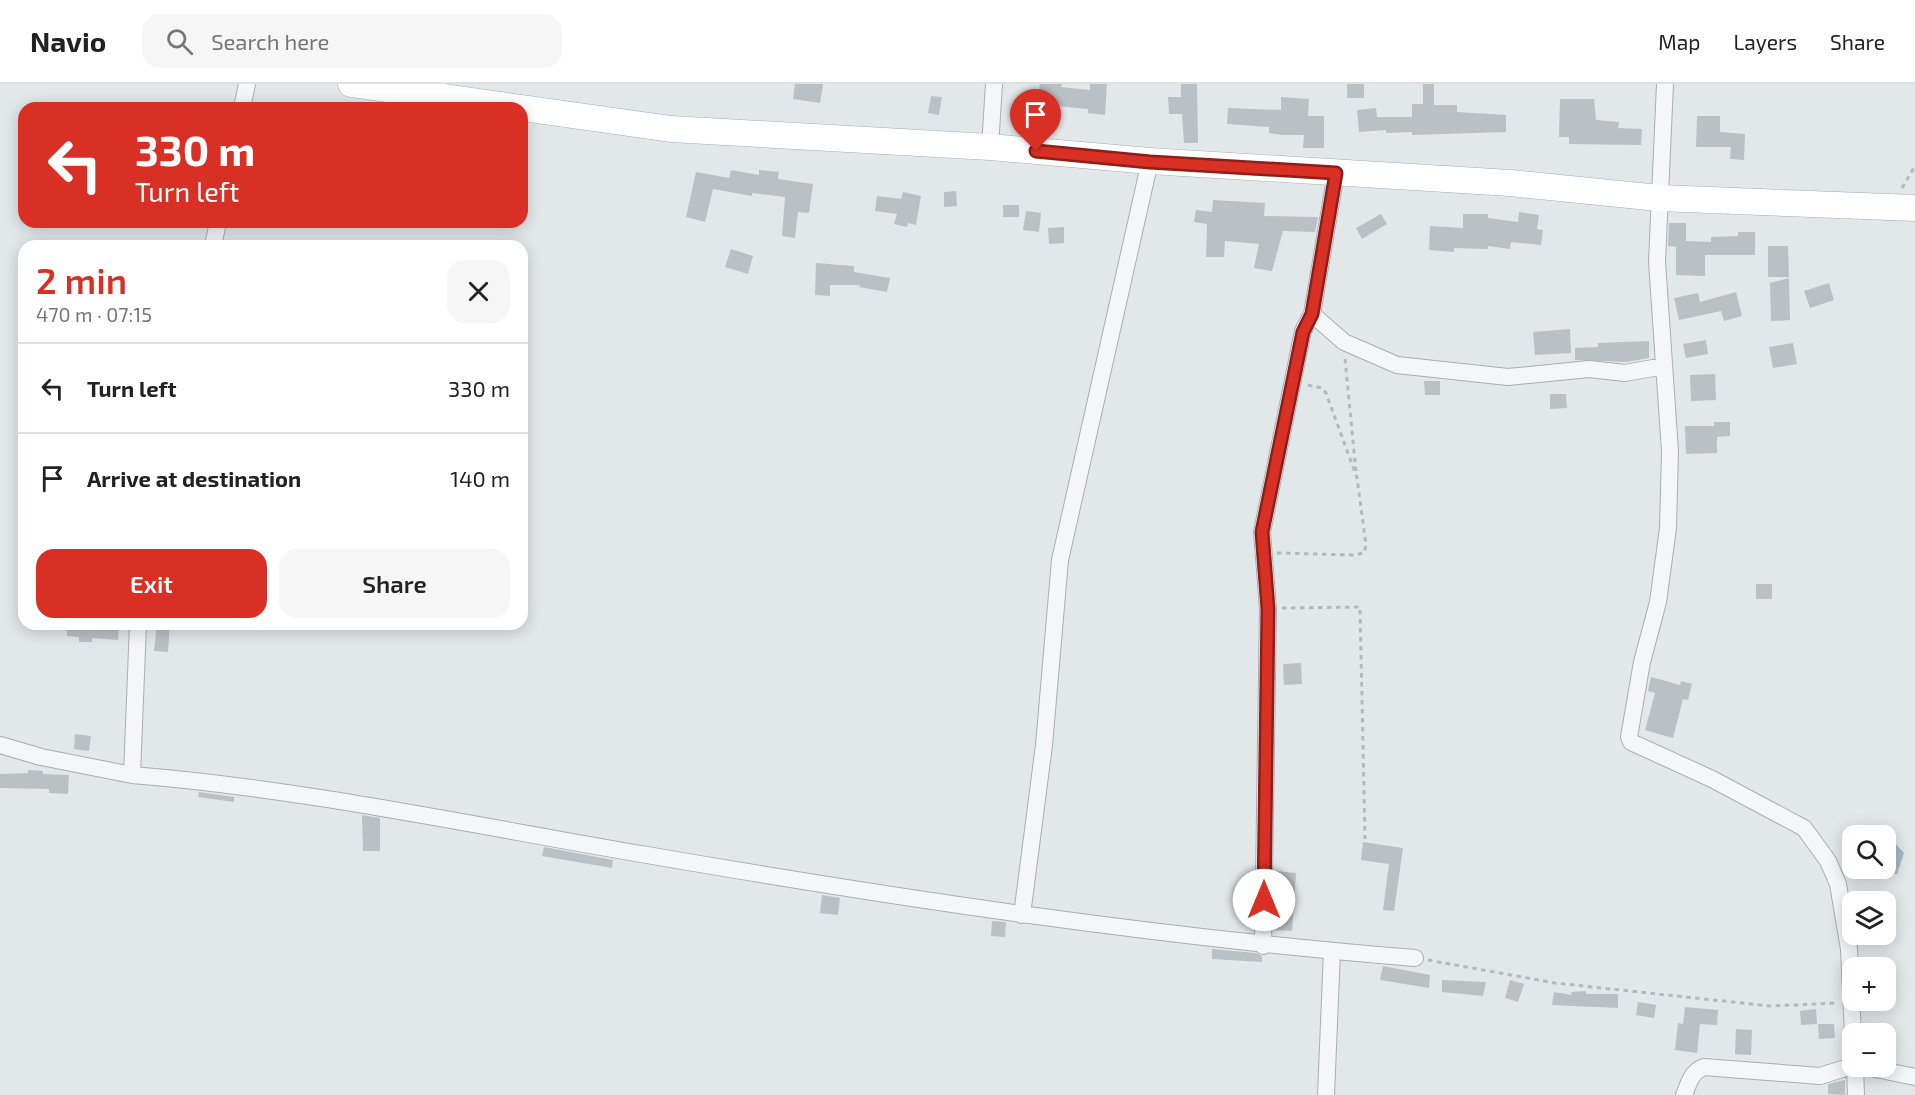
<!DOCTYPE html>
<html lang="en">
<head>
<meta charset="utf-8">
<style>
  :root { --surface:#fff; --page:#f6f6f6; --text:#222; --muted:#767676; --line:#e0e0e0; --accent:#d93025 }
  body { margin:0; font-family:"Exo 2",sans-serif; background:var(--page); color:var(--text); height:100vh; display:flex; flex-direction:column; font-size:22px; white-space:nowrap }
  * { box-sizing:border-box; margin:0 }
  p { font-size:20px; color:var(--muted) }
  .icon { flex:none; width:33px; height:33px; fill:none; stroke:currentColor; stroke-width:2; stroke-linecap:round; stroke-linejoin:round }
  .map { position:relative; flex:1; overflow:hidden }
  .sheet { position:absolute; left:18px; top:156px; width:510px; height:390px; display:flex; flex-direction:column; background:var(--surface); border-radius:18px; box-shadow:0 3px 15px #0003 }
  .sheet>* { flex:none }
  .guide { position:absolute; left:18px; top:18px; width:510px; height:126px; border-radius:18px; box-shadow:0 3px 15px #0003; background:#d93025; color:#fff; overflow:hidden }
  .controls { position:absolute; left:1842px; top:741px; display:grid; gap:12px }
  .controls a { display:grid; place-items:center; width:54px; height:54px; border-radius:12px; background:var(--surface); box-shadow:0 3px 15px #0003; font-size:30px }
  .pin { position:absolute; display:grid; place-items:center; width:51px; height:51px; color:#fff; margin:-62px -26px; border-radius:50% 50% 50% 0; rotate:-45deg; box-shadow:0 0 6px #0007 }
  .pin .icon { rotate:45deg }
  .me { position:absolute; width:66px; margin:-33px; rotate:0deg; stroke-linejoin:round; filter:drop-shadow(0 0 4px #0008) }
  .turn { display:flex; align-items:center; gap:21px; height:126px; padding:0 18px; font-size:27px }
  .turn .icon { width:78px; height:78px; stroke-width:2.5 }
  .turn b { display:block; font-size:42px; line-height:51px }
  .round { display:grid; place-items:center; flex:none; width:63px; height:63px; border-radius:18px; background:var(--page) }
  .summary { display:flex; align-items:center; justify-content:space-between; height:102px; padding:0 18px }
  h1 { font-size:36px; font-weight:600; line-height:45px; color:var(--accent) }
  .primary-button { display:flex; gap:12px; margin-top:auto; padding:12px 18px }
  .primary-button a { flex:1; height:69px; border-radius:18px; background:var(--accent); color:#fff; font-size:24px; font-weight:600; line-height:69px; text-align:center }
  .primary-button a+a { background:var(--page); color:var(--text) }
  ul { padding:0; list-style:none }
  li { display:flex; align-items:center; gap:18px; height:90px; padding:0 18px; border-top:2px solid var(--line) }
  li div { flex:1 }
  li b { display:block; font-size:22px }
  li em { font-style:normal }
  header { display:flex; align-items:center; gap:36px; box-sizing:border-box; height:84px; padding:0 30px; background:var(--surface); border-bottom:2px solid var(--line) }
  header strong { font-size:28px }
  nav { display:flex; gap:33px; margin-inline-start:auto; font-size:21px }
  .search { width:420px; height:54px; background:var(--page); display:flex; align-items:center; gap:15px; box-sizing:border-box; padding:0 21px; border-radius:18px; color:var(--muted); font-size:22px }
  .map>svg:first-child { display:block }
  .water { fill:#a0bcc6 }
  .building { fill:#bac1c6 }
  .lines { fill:none; stroke-linecap:round; stroke-linejoin:round }
  .street-casing { stroke:#a7afb3; stroke-width:18 }
  .primary-casing { stroke:#a2aeb4; stroke-width:27 }
  .path { stroke:#b4b9bd; stroke-width:3; stroke-dasharray:4.5 4.5; stroke-linecap:butt }
  .street { stroke:#f4f6f8; stroke-width:16 }
  .primary { stroke:#fff; stroke-width:26 }
  .route-casing { stroke:#8d1f18; stroke-width:15 }
  .route { stroke:#d93025; stroke-width:10 }
</style>
</head>
<body>
<header>
<strong>Navio</strong>
<div class="search"><svg class="icon" aria-label="search" viewBox="0 0 24 24"><circle cx="10" cy="10" r="6"/><path d="M15 15l6 6"/></svg>Search here</div>
<nav><a>Map</a><a>Layers</a><a>Share</a></nav>
</header>
<div class="map">
<svg width="1915" height="1011" viewBox="0 0 1915 1011">
  <rect width="100%" height="100%" fill="#e2e7e9"/>
  <path class="water" d="M1886,756L1893,757L1904,769L1897,790L1876,791L1863,785L1886,784Z"/>
  <path class="building" d="M795,0H823L820,19L793,15Z
    M1040,0H1062L1061,3L1090,6V0H1107L1105,31L1088,29V25L1036,20Z
    M1181,0H1197L1198,59H1184L1182,30H1169L1168,13H1181Z
    M1347,0H1364V14H1347Z
    M1423,0H1434V21H1457V28L1506,31V48L1412,51V48L1386,49V46L1359,48L1357,26L1376,24L1377,33H1412V20H1423Z
    M931,12L942,13L939,31L928,29Z
    M1281,13L1309,15L1308,32H1324V64H1303L1304,51H1282L1269,49V43L1227,40L1228,24L1281,26Z
    M1560,15H1594L1596,36L1619,38L1618,44L1642,45L1641,61L1569,60V53H1559Z
    M1697,32H1720V48L1745,50L1744,76L1730,75L1731,63H1696Z
    M731,86L759,91V86L779,88L778,95L813,100L809,129L798,128L795,154L782,152L785,113L752,109V112L713,105L705,138L686,133L696,88L729,94Z
    M956,107L957,122L944,123V108Z
    M903,108L921,112L916,141L908,139L907,143L894,140L897,130L875,127L877,112L901,115Z
    M1213,116L1265,119L1264,132L1318,133L1315,148L1283,147L1272,187L1254,184L1259,160L1225,157L1224,173H1206L1207,140L1194,138L1196,126L1212,128Z
    M1003,121H1019V133H1003Z
    M1026,127L1041,129L1039,148L1023,146Z
    M1519,128L1539,131L1537,145L1543,146L1541,161L1511,158L1510,165L1488,162V165L1454,164V168L1429,166L1430,142L1463,144V130H1488V134L1518,138Z
    M1381,130L1387,140L1362,155L1356,144Z
    M1669,139H1686V157L1711,158V153L1738,152V148H1755V171H1705V192L1676,191V163L1668,162Z
    M1064,143V159L1049,160L1048,144Z
    M1768,162H1788L1789,193H1768Z
    M731,165L753,172L748,190L725,183Z
    M816,179L854,182V188L890,194L887,208L859,203L860,201H830V212L815,211Z
    M1789,194L1790,236L1771,237L1770,199Z
    M1829,199L1834,216L1810,224L1804,207Z
    M1736,208L1742,232L1724,237L1721,227L1679,236L1674,214L1698,209L1700,218Z
    M1570,245L1571,269L1535,271L1533,248Z
    M1706,256L1708,270L1686,274L1683,260Z
    M1649,257V274L1626,278L1575,276V264L1598,263V259Z
    M1793,259L1797,280L1773,284L1769,263Z
    M1715,290L1716,316L1691,317L1690,291Z
    M1424,297H1440V311H1425Z
    M1550,310H1566L1567,324L1550,325Z
    M1714,338H1730V352L1717,353V369L1686,370L1685,342H1714Z
    M1756,500H1772V515H1756Z
    M99,540H119L118,556L92,554V558H79V553L67,552V543H99Z
    M157,540H170L168,568L154,567Z
    M1301,579L1302,600L1284,601L1283,580Z
    M1651,593L1680,601L1681,597L1692,600L1688,616L1683,615L1673,654L1645,646L1655,609L1648,607Z
    M75,650L91,652L89,667L74,665Z
    M28,686L43,687V690L69,691L68,710L49,709V705L0,704V690L28,689Z
    M199,708L234,713V718L198,713Z
    M362,731L380,734V767H363Z
    M1363,758L1403,764L1394,827L1383,826L1389,780L1361,776Z
    M544,763L613,776L612,784L542,772Z
    M1275,787L1296,789L1292,847L1274,846L1277,804L1274,803Z
    M822,811L840,814L838,831L820,829Z
    M992,837L1006,838L1005,853L991,852Z
    M1212,865L1256,869L1262,872V878L1212,875Z
    M1383,882L1430,891L1429,904L1380,896Z
    M1442,896L1486,898L1483,912L1442,908Z
    M1510,896L1524,900L1518,918L1505,914Z
    M1586,907V910H1618V924L1552,921L1554,908L1572,911L1571,908Z
    M1638,918L1656,921L1654,934L1636,931Z
    M1685,923L1718,926L1717,941L1700,940L1697,969L1675,966L1678,939L1683,940Z
    M1816,925L1817,940L1801,941L1800,927Z
    M1818,940H1834L1835,954L1819,955Z
    M1736,945L1752,946L1751,971L1735,970Z
    M1845,996V1011L1828,1010V1000Z"/>
  <g class="lines">
    <defs>
      <path id="street" d="M1665,0L1657,178L1670,367L1668,444L1658,518L1642,578L1629,653L1631,658L1712,695L1804,744L1828,777L1838,800L1849,865L1853,950
        M242,24L247,0
        M990,63L994,0
        M213,162L218,138
        M1312,230L1344,258L1397,281L1508,293L1589,285L1625,289L1653,284L1664,285
        M0,661L41,673L132,691L138,540
        M132,691C305,705 476,742 647,771C902,815 1157,853 1415,874
        M1022,831L1044,661L1060,476L1150,77
        M1263,862L1268,525L1262,448L1303,247L1312,230L1336,89
        M1855,982L1856,1011
        M1861,982L1915,993
        M1326,1011L1332,867
        M1684,1011C1689,999 1691,988 1704,983L1820,992L1852,982"/>
      <path id="primary" d="M351,0L521,24
        M522,24L671,45L990,63L1150,77L1510,99L1659,114L1915,124"/>
    </defs>
    <use href="#street" class="street-casing"/>
    <use href="#primary" class="primary-casing"/>
    <path class="path" d="M1902,104L1915,82
      M1345,275L1356,388
      M1277,469L1354,471L1364,469L1366,461L1357,394L1326,309L1322,304L1307,301
      M1282,524L1360,523L1365,755
      M1428,876L1555,899L1770,922L1838,919"/>
    <use href="#street" class="street"/>
    <use href="#primary" class="primary"/>
  </g>
  <g class="lines">
    <defs>
      <path id="route" d="M1036,67L1150,78L1336,89L1312,230L1303,248L1262,448L1268,525L1264,816"/>
    </defs>
    <use href="#route" class="route-casing"/>
    <use href="#route" class="route"/>
  </g>
</svg>
<div class="controls">
<a><svg class="icon" aria-label="search" viewBox="0 0 24 24"><circle cx="10" cy="10" r="6"/><path d="M15 15l6 6"/></svg></a>
<a><svg class="icon" aria-label="layers" viewBox="0 0 24 24"><path d="M12 4l9 5-9 5-9-5zM3 14l9 5 9-5"/></svg></a>
<a>+</a>
<a>−</a>
</div>
<div class="pin" style="left:1036px;top:67px;background:#d93025"><svg class="icon" aria-label="arrive" viewBox="0 0 24 24"><path d="M6 21V4h12l-3 4 3 4H6"/></svg></div>
<svg class="me" style="left:1264px;top:816px" viewBox="-20 -20 40 40"><circle r="19" fill="#fff"/><path d="M0-13L10 11 0 6-10 11z" fill="#d93025"/></svg>
<div class="guide">
<div class="turn"><svg class="icon" aria-label="left" viewBox="0 0 24 24"><path d="M17 20v-9H6M10 6l-5 5 5 5"/></svg><div><b>330 m</b>Turn left</div></div>
</div>
<section class="sheet">
<div class="summary"><div><h1>2 min</h1><p>470 m · 07:15</p></div><a class="round"><svg class="icon" aria-label="close" viewBox="0 0 24 24"><path d="M6 6l12 12M18 6L6 18"/></svg></a></div>
<ul>
<li><svg class="icon" aria-label="left" viewBox="0 0 24 24"><path d="M17 20v-9H6M10 6l-5 5 5 5"/></svg><div><b>Turn left</b></div><em>330 m</em></li>
<li><svg class="icon" aria-label="arrive" viewBox="0 0 24 24"><path d="M6 21V4h12l-3 4 3 4H6"/></svg><div><b>Arrive at destination</b></div><em>140 m</em></li>
</ul>
<div class="primary-button"><a>Exit</a><a>Share</a></div>
</section>
</div>
</body>
</html>
